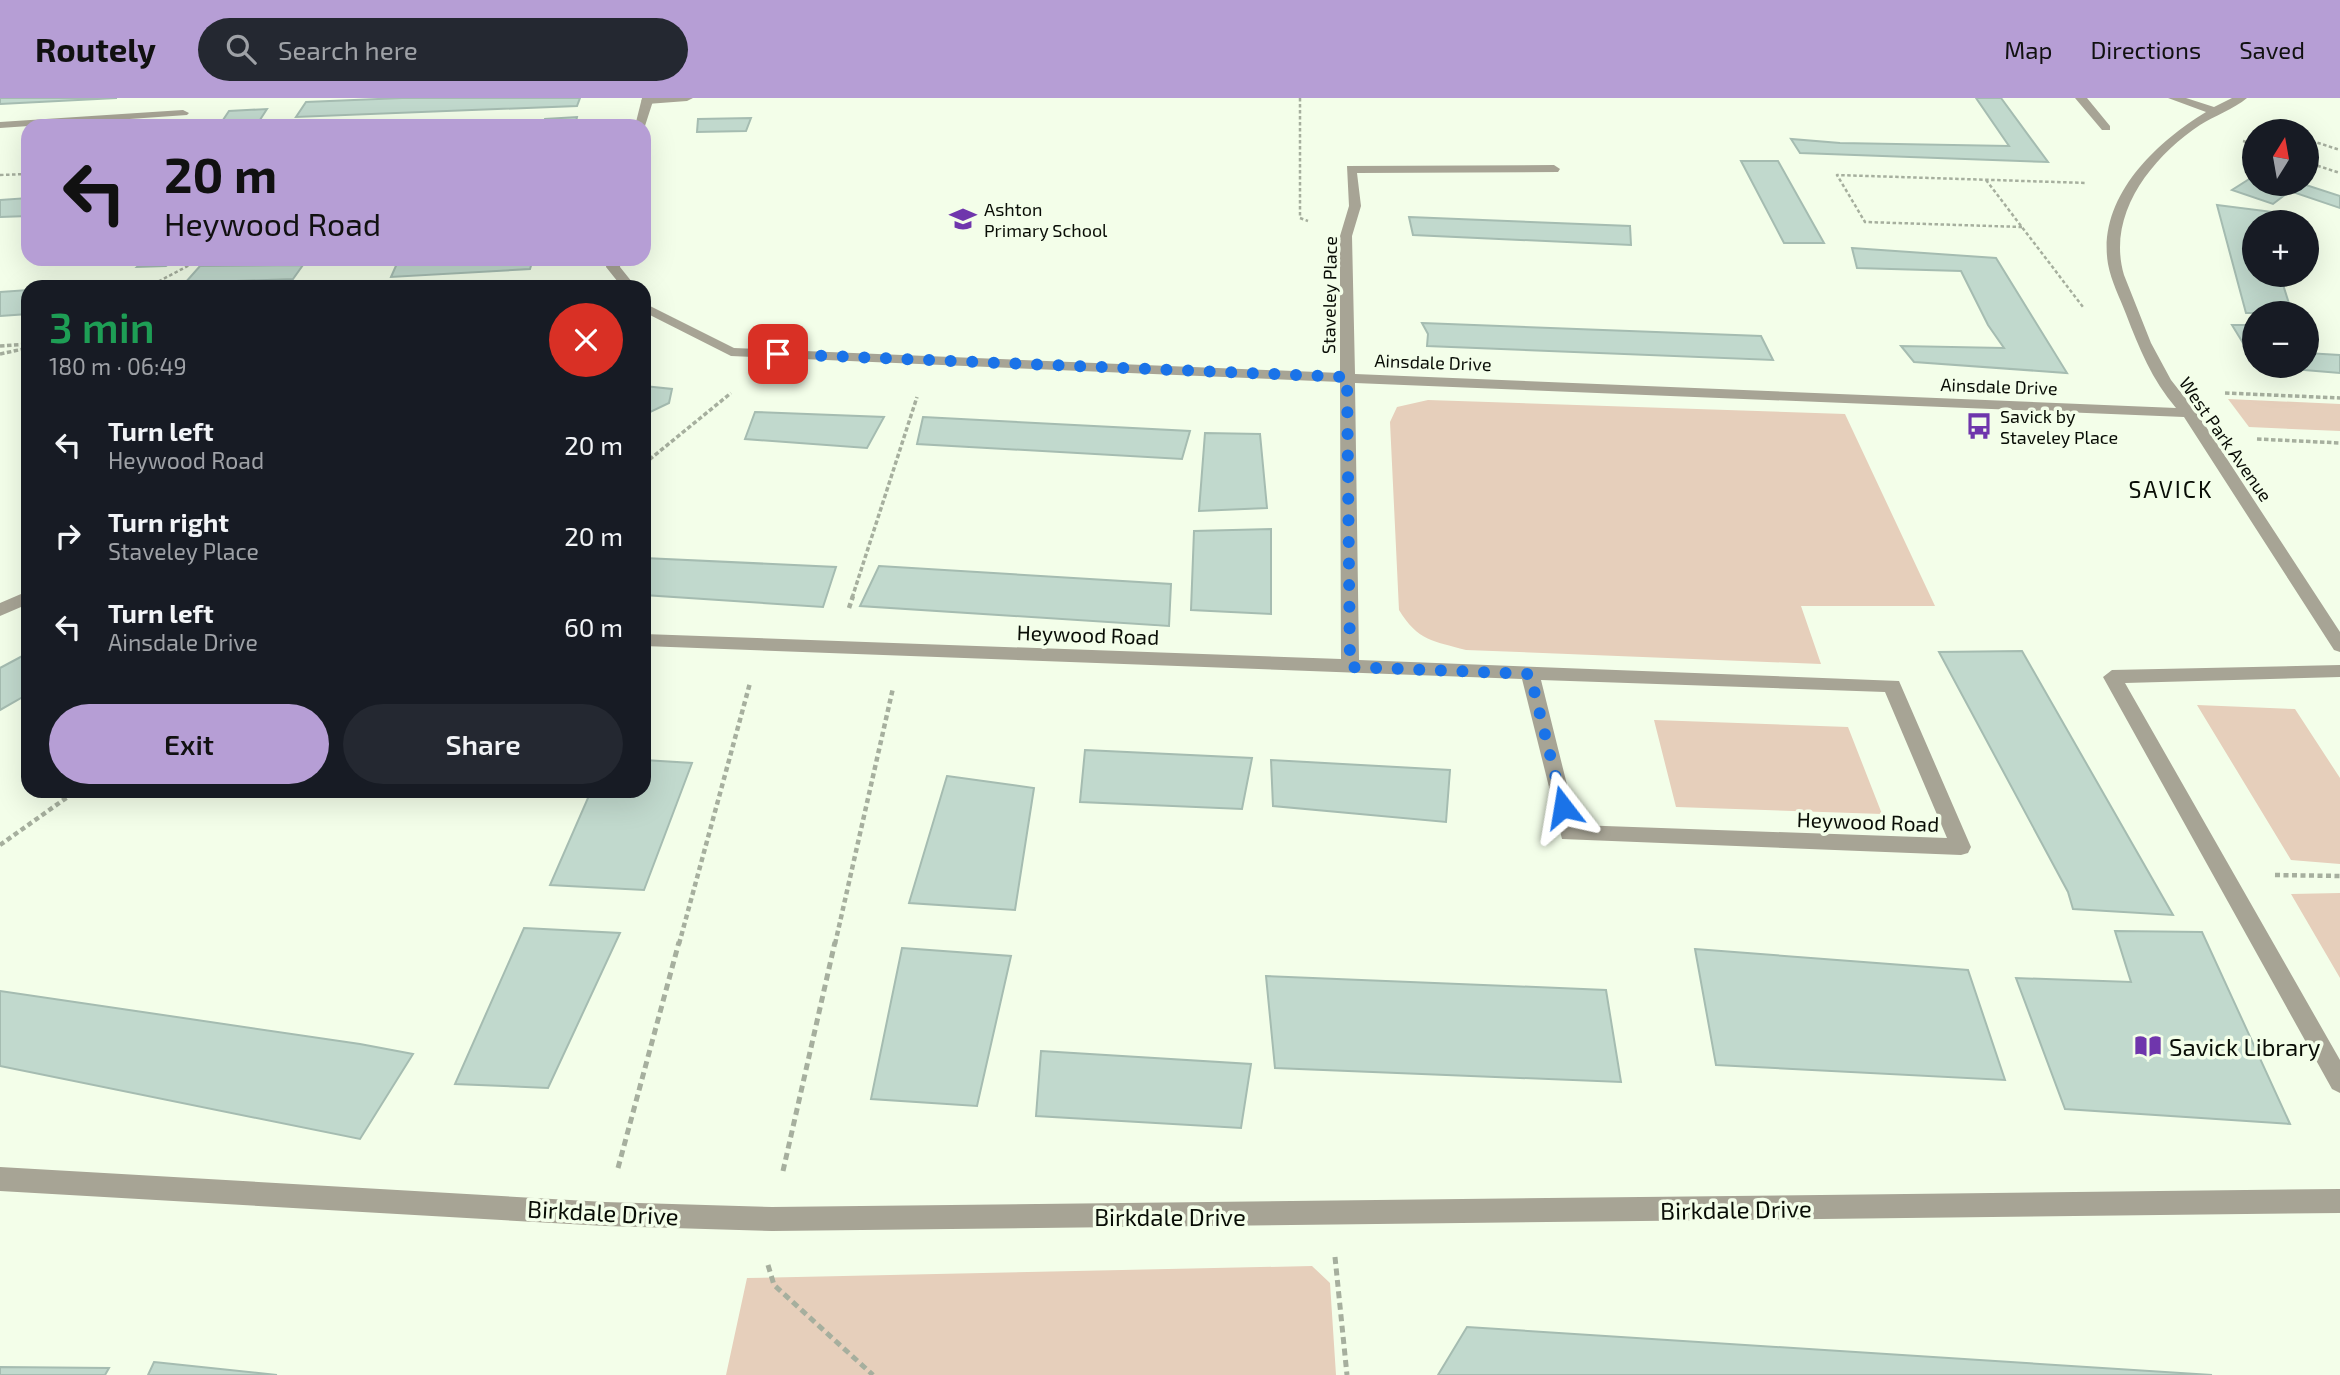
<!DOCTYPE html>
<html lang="en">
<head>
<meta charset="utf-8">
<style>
  :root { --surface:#171b24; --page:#242831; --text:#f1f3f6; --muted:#9ea1a6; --accent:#b69ed5 }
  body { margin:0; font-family:"Exo 2",sans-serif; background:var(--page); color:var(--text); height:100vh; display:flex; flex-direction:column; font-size:26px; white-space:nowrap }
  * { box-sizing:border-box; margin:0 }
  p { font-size:23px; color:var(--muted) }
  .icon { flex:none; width:38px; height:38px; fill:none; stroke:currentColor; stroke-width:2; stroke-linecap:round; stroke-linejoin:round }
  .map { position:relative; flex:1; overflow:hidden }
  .drawer { position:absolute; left:21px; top:182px; width:630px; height:518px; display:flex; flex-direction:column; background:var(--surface); border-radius:21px; box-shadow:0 7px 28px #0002 }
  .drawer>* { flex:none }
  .banner { position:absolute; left:21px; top:21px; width:630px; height:147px; border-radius:21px; box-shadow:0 7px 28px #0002; background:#b69ed5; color:#111; overflow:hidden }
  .needle { width:46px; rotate:11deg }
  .tools { position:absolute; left:2242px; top:21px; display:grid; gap:14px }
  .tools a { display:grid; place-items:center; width:77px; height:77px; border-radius:50%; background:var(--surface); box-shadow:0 7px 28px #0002; font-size:35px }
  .pin { position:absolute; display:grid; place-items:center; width:60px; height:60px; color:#fff; margin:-30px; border-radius:14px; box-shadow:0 4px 10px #0006 }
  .me { position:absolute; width:77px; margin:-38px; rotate:346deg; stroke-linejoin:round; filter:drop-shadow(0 0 5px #0008) }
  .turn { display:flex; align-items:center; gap:24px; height:147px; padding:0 28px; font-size:32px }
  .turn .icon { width:91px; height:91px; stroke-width:2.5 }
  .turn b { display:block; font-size:49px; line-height:60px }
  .round { display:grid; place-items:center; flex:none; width:74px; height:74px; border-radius:37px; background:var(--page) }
  .summary { display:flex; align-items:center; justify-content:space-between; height:119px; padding:0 28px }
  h1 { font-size:42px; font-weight:600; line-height:52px; color:#1e9e55 }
  .primary-button { display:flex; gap:14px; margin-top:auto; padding:14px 28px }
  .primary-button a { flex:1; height:80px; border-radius:42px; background:var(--accent); color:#111; font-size:28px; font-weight:600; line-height:80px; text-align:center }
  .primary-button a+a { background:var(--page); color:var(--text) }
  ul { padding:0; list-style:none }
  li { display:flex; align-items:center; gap:21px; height:91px; padding:0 28px }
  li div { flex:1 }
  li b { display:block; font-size:26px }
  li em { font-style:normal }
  header { display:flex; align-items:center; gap:42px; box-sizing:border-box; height:98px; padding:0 35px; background:var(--accent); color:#111 }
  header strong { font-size:33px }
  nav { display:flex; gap:38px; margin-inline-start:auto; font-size:24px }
  .search { width:490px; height:63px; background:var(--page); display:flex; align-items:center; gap:18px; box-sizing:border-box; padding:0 24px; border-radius:38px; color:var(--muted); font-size:26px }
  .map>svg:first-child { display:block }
  .green { fill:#e6cfbb }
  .building { fill:#c1d9cd; stroke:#a5bcb1; stroke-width:2 }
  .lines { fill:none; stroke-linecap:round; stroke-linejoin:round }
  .path-far3 { stroke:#a6af9e; stroke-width:2.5; stroke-dasharray:3.5 2.5; stroke-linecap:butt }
  .path-far2 { stroke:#a6af9e; stroke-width:3.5; stroke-dasharray:4.5 2.5; stroke-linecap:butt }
  .path-far1 { stroke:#a6af9e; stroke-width:4.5; stroke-dasharray:5 3.5; stroke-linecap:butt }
  .path { stroke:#a6af9e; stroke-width:5; stroke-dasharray:7 4.5; stroke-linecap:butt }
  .service { fill:#a7a495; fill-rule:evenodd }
  .minor { fill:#a7a495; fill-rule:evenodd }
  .route { stroke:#1a73e8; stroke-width:12; stroke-dasharray:0 21.6 }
  .labels { text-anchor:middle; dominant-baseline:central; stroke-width:7; stroke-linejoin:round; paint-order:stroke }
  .far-poi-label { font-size:18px; fill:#090d06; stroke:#f3fee9; text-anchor:start }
  .far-street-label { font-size:18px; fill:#090d06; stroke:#f3fee9 }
  .street-label { font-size:21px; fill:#090d06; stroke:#f3fee9 }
  .neighbourhood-label { font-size:23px; letter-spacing:2px; fill:#090d06; stroke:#f3fee9 }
  .near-poi-label { font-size:24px; fill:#090d06; stroke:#f3fee9; text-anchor:start }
  .near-street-label { font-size:24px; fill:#090d06; stroke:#f3fee9 }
</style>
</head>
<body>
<header>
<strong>Routely</strong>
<div class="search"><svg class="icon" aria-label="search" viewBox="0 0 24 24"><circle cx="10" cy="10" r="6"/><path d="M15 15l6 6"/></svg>Search here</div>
<nav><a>Map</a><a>Directions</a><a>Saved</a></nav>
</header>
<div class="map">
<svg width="2340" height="1277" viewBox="0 0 2340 1277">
  <rect width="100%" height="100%" fill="#f3fee9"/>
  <path class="green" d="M2228,301L2340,306V333L2249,329Z
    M1428,302L1845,316L1935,508H1801L1821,566L1466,552C1433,543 1418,543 1399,512L1390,324L1397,309Z
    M2197,607L2295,611L2340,680V766L2291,762Z
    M1654,622L1848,629L1882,716L1676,709Z
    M2340,795V880L2291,796Z
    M1312,1168L1330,1185L1336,1277H726L747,1180Z"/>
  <path class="building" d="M0,0H117L0,6Z
    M402,0H580L577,8L296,19L306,4Z
    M1976,0H2001L2048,64L1800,55L1791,41L1840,45L2009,48Z
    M267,11L256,28H219L229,13Z
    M577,19L575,28H543L545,21Z
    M751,20L746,33L697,34L698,21Z
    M1741,63H1778L1824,145H1784Z
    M2254,78V86H2303L2340,98V110L2290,93L2273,106L2232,92Z
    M28,100V118L0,119V102Z
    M2217,107L2273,114L2270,124H2254V177H2280L2292,215H2246Z
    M1409,119L1630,128L1631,147L1413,137Z
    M1852,150L1996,160L2067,275L1914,264L1901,248L2004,250L1988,227L1961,173L1857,170Z
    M145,161H174L166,168L137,169Z
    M399,161H533L530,171L391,179Z
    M303,167L293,181L185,185L200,168Z
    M28,192V216L0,218V194Z
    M1422,225L1761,238L1773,262L1427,248L1428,236Z
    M2232,227H2254V263Z
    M2306,255L2340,257V275L2257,268H2306Z
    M644,288L672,291L669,305L644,317Z
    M755,314L884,319L867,350L745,341Z
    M923,319L1190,333L1182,361L917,346Z
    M1205,335L1260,336L1267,410L1199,413Z
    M1271,431V516L1191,512L1194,433Z
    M644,460L836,469L823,509L644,497Z
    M879,468L1171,486L1169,528L860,508Z
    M2022,553L2173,817L2073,811L2068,794L1939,554Z
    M28,555V596L0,612V570Z
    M1085,652L1252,660L1242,711L1080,704Z
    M644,662L692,665L644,792L550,787L591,693H644Z
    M1271,662L1450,672L1446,724L1273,708Z
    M947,678L1034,690L1015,812L909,805Z
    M524,830L620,835L548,990L455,986Z
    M2115,833L2202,834L2290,1026L2065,1011L2016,880L2131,884Z
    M902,850L1011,858L977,1008L871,1001Z
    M1695,851L1968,872L2005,982L1716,967Z
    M1266,878L1606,892L1621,984L1275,970Z
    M0,893L360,946L413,956L360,1041L0,968Z
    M1041,953L1251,966L1241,1030L1036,1018Z
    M1467,1229L2212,1277H1438Z
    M154,1264L277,1277H148Z
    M0,1269L109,1270L105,1277H0Z"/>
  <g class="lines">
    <path class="path-far3" d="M1300,0V120L1308,123
      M2267,27L2284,33
      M2306,41L2340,52
      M2243,43L2254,46
      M2306,64L2340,75
      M0,77L28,76
      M1986,82L2083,209
      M2022,129L1865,124L1837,77L2087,85
      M148,189L201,161"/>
    <path class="path-far2" d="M0,248L28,246
      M0,256L28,250
      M2225,295L2340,300
      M2257,341L2340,345
      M644,366L731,295
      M852,500L917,299"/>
    <path class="path-far1" d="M849,510L853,498
      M0,747L76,693
      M2275,777L2340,778
      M679,846L750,585
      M835,846L893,590"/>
    <path class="path" d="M618,1070L679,844
      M783,1073L835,844
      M1335,1159L1347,1277
      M768,1167L774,1187L873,1277"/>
    <path class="service" d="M693,0L687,3L647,6L641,3L645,0Z
      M2075,0H2087L2110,28V32H2102Z
      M2340,567V579L2125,585L2340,962V995L2332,991L2103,579L2112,572Z"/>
    <path class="minor" d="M642,0H654L644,31V28H635Z
      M2168,0H2186L2214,9L2232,0H2247C2234,11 2214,18 2200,27C2152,59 2106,116 2124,177L2151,245L2171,282L2197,315L2340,534V554L2334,552L2184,319L1355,285L1359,562L1899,583L1971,749L1968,755L1961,757L1562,741L1522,581L644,548V536L1341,561L1340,284L731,258L644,214V205L734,250L1340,275V138L1349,108L1347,68L1554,67L1560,71L1558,74L1357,75L1361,108L1352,138L1355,276L2176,310C2152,282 2139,250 2126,216C2120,200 2111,183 2108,166C2097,100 2155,45 2206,14ZM1541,582L1885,594L1947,740L1577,727Z
      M183,12L189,15L187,17L0,30V24Z
      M607,161H621L620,169L636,189H622L606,169Z
      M28,493V506L0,518V505Z
      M0,1069L605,1104L772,1109L2340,1091V1115L772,1133L605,1128L0,1093Z"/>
  </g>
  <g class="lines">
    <path class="route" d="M778,256L1347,279L1350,569L1530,576L1563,709"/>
  </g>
  <defs>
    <symbol id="school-bare" viewBox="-9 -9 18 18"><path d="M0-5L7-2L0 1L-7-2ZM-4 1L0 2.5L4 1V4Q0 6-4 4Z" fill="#6f36ac" stroke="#f3fee9" stroke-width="2.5" paint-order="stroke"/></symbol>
    <symbol id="bus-bare" viewBox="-9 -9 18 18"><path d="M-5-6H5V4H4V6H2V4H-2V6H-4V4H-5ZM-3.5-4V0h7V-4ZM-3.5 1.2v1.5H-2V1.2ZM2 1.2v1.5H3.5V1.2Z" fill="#6f36ac" stroke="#f3fee9" stroke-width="2.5" paint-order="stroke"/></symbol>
    <symbol id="library-bare" viewBox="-9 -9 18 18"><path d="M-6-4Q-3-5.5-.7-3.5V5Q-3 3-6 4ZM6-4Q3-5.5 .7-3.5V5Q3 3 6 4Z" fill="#6f36ac" stroke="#f3fee9" stroke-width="2.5" paint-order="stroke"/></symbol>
  </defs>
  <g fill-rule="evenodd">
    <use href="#school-bare" x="944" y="102" width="38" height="38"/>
    <use href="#bus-bare" x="1960" y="309" width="38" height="38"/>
    <use href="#library-bare" x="2129" y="929" width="38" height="38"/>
  </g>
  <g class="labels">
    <g class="far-poi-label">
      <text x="984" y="111">Ashton<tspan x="984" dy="21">Primary School</tspan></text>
      <text x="2000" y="318">Savick by<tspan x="2000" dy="21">Staveley Place</tspan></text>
    </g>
    <g class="far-street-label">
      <text transform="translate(1329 197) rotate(-89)">Staveley Place</text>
      <text transform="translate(1433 264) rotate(2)">Ainsdale Drive</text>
      <text transform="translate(1999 288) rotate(2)">Ainsdale Drive</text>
      <text transform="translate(2226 341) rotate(55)">West Park Avenue</text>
    </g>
    <g class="street-label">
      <text transform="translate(1088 536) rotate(2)">Heywood Road</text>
      <text transform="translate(1868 723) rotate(2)">Heywood Road</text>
    </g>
    <g class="neighbourhood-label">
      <text x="2171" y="391">SAVICK</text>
    </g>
    <g class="near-poi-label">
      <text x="2169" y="948">Savick Library</text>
    </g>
    <g class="near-street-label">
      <text transform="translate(1736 1111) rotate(-1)">Birkdale Drive</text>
      <text transform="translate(603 1114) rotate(3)">Birkdale Drive</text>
      <text x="1170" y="1118">Birkdale Drive</text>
    </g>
  </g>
</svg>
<div class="tools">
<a><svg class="needle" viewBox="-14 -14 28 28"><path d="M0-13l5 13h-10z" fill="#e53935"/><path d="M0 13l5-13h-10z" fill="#9ea1a6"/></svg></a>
<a>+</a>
<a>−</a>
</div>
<div class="pin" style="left:778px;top:256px;background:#d93025"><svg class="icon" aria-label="arrive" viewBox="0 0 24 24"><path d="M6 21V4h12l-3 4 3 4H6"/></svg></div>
<svg class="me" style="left:1563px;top:709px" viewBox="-20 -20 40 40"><path d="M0-17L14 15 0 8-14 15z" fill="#1a73e8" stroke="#fff" stroke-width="4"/></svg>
<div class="banner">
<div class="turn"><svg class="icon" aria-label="left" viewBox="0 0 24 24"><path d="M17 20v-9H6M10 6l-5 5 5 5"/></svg><div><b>20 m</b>Heywood Road</div></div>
</div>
<section class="drawer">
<div class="summary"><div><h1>3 min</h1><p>180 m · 06:49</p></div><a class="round" style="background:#d93025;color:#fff"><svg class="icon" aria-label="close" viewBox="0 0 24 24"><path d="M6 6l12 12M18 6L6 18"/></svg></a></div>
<ul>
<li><svg class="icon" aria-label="left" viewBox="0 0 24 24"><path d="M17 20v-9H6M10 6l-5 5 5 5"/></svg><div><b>Turn left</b><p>Heywood Road</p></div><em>20 m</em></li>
<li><svg class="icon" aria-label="right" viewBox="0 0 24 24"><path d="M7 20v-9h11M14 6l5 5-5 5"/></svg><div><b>Turn right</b><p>Staveley Place</p></div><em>20 m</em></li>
<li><svg class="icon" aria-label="left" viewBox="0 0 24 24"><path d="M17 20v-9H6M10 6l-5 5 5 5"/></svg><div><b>Turn left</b><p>Ainsdale Drive</p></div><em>60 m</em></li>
</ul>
<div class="primary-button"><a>Exit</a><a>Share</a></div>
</section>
</div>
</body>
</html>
